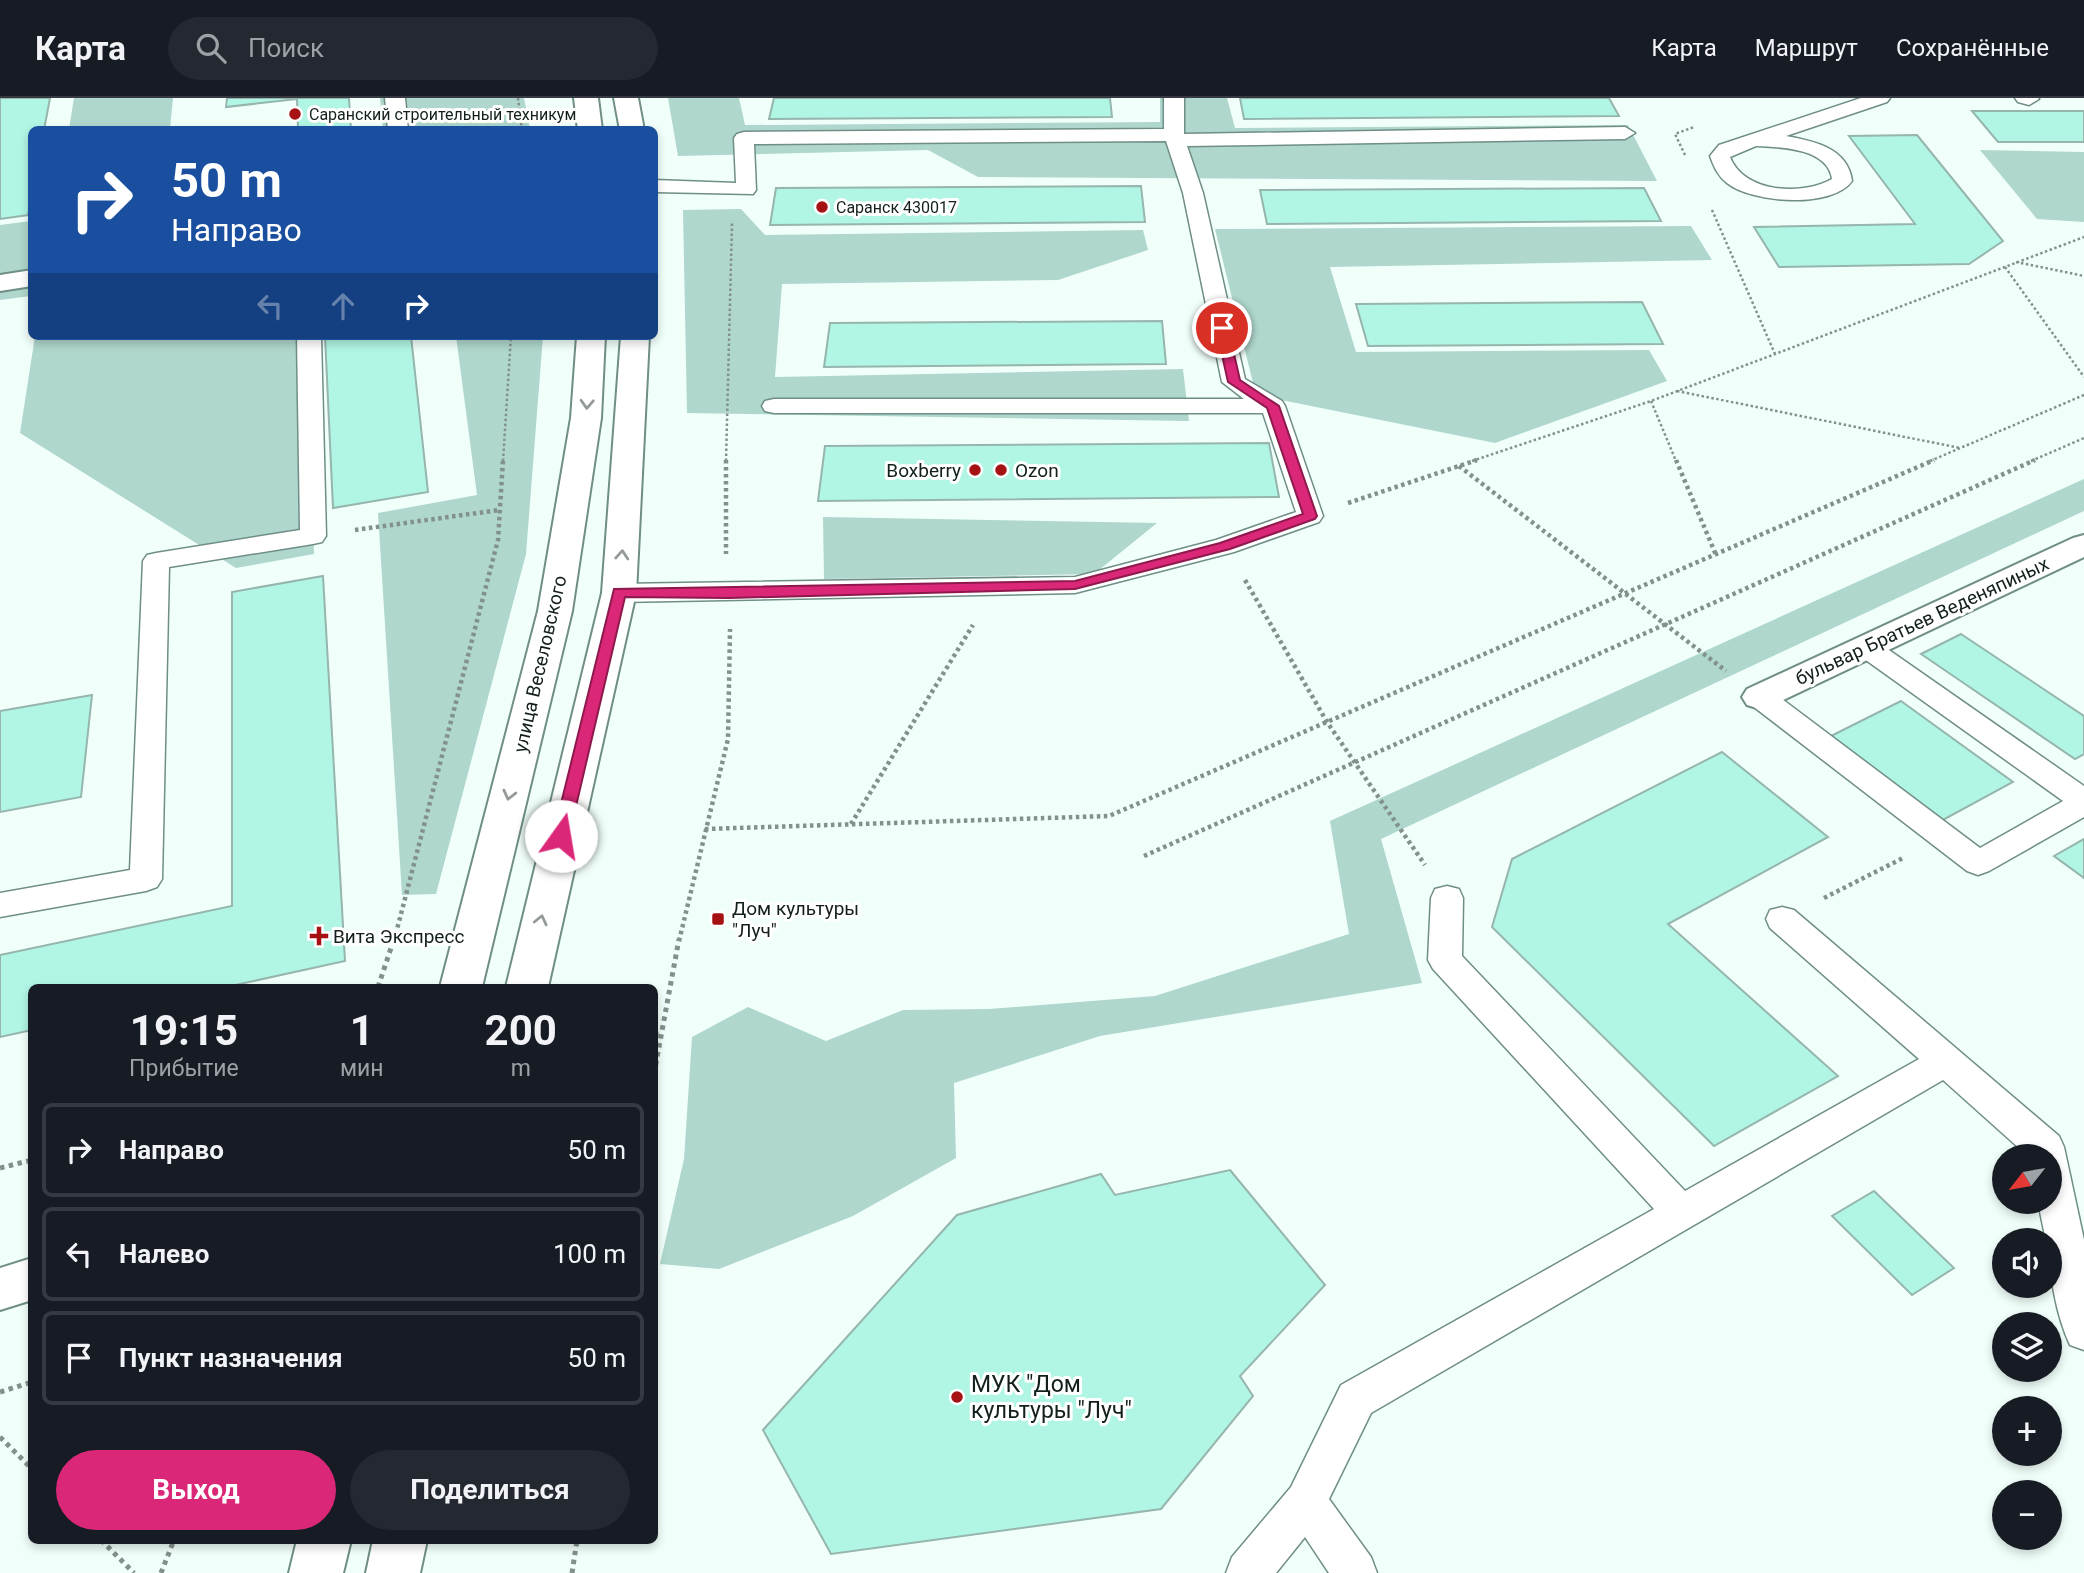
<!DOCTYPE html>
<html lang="ru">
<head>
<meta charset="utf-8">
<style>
  :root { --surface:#171b24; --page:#242831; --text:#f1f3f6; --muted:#9ea1a6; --line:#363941; --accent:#db2777 }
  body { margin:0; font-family:Roboto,sans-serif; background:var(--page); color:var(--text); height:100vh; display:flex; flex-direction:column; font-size:26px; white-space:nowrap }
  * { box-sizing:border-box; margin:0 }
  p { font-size:23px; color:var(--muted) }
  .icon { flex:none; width:38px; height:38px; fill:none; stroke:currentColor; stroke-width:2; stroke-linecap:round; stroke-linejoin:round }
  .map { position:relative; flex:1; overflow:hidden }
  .sheet { position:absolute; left:28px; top:886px; width:630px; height:560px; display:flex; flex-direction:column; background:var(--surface); border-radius:10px; box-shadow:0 4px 10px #0003 }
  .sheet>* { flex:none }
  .hud { position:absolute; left:28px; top:28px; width:630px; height:214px; border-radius:10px; box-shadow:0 4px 10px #0003; background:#1a4fa0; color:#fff; overflow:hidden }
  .needle { width:46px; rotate:239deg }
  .controls { position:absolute; left:1992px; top:1046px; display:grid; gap:14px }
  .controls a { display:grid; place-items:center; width:70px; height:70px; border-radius:50%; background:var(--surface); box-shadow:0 4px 10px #0003; font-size:35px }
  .pin { position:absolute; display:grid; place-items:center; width:60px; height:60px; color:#fff; margin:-30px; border:4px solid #fff; border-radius:50%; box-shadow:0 2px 7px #0007 }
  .me { position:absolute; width:77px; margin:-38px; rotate:13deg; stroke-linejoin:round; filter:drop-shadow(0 0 5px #0008) }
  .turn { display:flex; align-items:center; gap:24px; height:147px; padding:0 28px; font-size:32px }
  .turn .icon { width:91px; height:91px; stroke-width:2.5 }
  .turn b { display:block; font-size:49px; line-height:60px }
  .lanes { display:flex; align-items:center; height:66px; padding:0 28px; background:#0003; justify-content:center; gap:35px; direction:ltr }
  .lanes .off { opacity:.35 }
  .eta { display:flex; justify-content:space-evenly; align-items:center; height:119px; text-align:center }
  .eta b { font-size:42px; font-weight:700; line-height:49px }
  .button { display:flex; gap:14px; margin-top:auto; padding:14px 28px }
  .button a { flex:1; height:80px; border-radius:42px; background:var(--accent); color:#fff; font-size:28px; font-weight:700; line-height:80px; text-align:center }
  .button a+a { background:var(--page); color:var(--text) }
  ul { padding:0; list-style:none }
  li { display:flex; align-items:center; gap:21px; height:94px; margin:0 14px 10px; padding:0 14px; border:4px solid var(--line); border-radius:10px }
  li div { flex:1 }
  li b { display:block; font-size:26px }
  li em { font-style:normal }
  header { display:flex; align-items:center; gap:42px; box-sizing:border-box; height:98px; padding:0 35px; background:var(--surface); border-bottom:2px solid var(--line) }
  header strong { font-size:33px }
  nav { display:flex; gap:38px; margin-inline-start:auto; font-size:24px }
  .search { width:490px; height:63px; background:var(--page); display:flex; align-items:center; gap:18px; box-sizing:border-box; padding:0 24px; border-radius:38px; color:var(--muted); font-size:26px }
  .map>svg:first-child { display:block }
  .green { fill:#afd7cd }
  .building { fill:#b1f6e5; stroke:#95b5ad; stroke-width:2 }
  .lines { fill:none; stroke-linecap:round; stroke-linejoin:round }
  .service-casing { stroke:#6f8e86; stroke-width:3 }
  .minor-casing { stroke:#6f8e86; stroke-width:4 }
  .secondary-casing { stroke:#6f8e86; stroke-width:4 }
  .path-far2 { stroke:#83918d; stroke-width:2.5; stroke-dasharray:2.5 2.5; stroke-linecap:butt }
  .path-far1 { stroke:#83918d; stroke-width:4.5; stroke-dasharray:3.5 3.5; stroke-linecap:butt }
  .path { stroke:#83918d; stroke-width:5; stroke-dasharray:4.5 4.5; stroke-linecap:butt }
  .service { fill:#fff; fill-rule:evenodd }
  .minor { fill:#fff; fill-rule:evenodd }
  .secondary { fill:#fff; fill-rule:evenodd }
  .oneway { stroke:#949a99 }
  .route { fill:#db2777; stroke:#8e194d; stroke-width:2 }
  .poi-dot { fill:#a61113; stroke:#fff; stroke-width:2.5 }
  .labels { text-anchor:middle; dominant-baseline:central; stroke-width:6; stroke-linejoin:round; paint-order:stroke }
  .far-poi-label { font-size:16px; fill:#121f1c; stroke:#fff; text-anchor:start }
  .poi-label { font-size:19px; fill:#121f1c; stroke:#fff; text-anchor:start }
  .street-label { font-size:19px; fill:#121f1c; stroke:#fff }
  .near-poi-label { font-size:23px; fill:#121f1c; stroke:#fff; text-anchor:start }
</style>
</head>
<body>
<header>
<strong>Карта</strong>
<div class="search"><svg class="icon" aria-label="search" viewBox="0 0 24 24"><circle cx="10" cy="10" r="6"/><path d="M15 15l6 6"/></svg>Поиск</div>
<nav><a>Карта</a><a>Маршрут</a><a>Сохранённые</a></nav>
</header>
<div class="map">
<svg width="2084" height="1475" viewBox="0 0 2084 1475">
  <rect width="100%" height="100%" fill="#f1fffb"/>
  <path class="green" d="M74,0H173L170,31H69Z
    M380,0H524L530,31H383Z
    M668,0H739L745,27L1160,24V0H1227L1235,30L1628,27L1657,83L978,79L928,52L678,58Z
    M1980,52L2084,54V124L2037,121Z
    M741,111L765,137L1143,132L1148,152L1058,182L782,186L775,279L1183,271L1189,323L687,315L683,112Z
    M31,123V198L0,202V127Z
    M1691,128L1712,162L1330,169L1356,254L1649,252L1667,283L1495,345L1256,297L1215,131Z
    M35,238H305L314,456L236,470L20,335Z
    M456,238H543L526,456L436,796L402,797L378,415L477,397Z
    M2084,381V413L1381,741L1422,885L1100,938L954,985L956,1060L853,1118L719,1171L660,1166L684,1061L692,939L748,909L826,943L903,912L989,911L1155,898L1349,836L1330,723Z
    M823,419L1157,425L1094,476L824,481Z"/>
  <path class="building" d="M0,0H50L44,32H32V96L28,117L0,121Z
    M227,0H349L351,32H298L297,1L226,9Z
    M774,0H1110L1112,19L769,21Z
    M1240,0H1609L1619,18L1244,21Z
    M1972,13H2084V44H1998Z
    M1917,37L2003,143L1969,166L1779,169L1754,129L1915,126L1849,38Z
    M1141,88L1145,124L770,127L776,90Z
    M1644,90L1661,123L1267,126L1260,92Z
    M1642,204L1663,246L1368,248L1356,206Z
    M1162,223L1166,266L824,269L830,225Z
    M325,238H411L428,394L333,410Z
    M1269,345L1279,399L818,403L825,348Z
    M323,478L345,863L226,889H32V932L0,939V857L232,808V494Z
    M1961,536L2084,618V656L2075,661L1921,556Z
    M92,597L81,699L0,714V613Z
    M1901,603L2013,684L1941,723L1829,639Z
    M1722,654L1828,739L1668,826L1838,978L1714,1048L1492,829L1512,761Z
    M2084,741V780L2054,758Z
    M1230,1072L1325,1187L1240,1278L1253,1298L1161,1411L831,1456L763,1332L957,1117L1101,1076L1115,1097Z
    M1874,1093L1954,1170L1912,1197L1832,1118Z"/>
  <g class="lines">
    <defs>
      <path id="service" d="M385,0H405L408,32H388Z
        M1164,0H1184V36L1625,29L1635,35L1625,41L1187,48L1203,95L1245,281L1282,303L1285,308L1323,418L1319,424L1234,454L1075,495L619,504L609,501L605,495L609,489L619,486L1075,479L1216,442L1296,414L1263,315H774L765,313L762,308L765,303L774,301H1244L1222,284L1183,95L1166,43L754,46L756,92L753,96L654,94V82L736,85L734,40L737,36L744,34L1164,31Z
        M1861,0H1890L1887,4L1786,38C1814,43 1848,50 1852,83C1832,111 1752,105 1727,85C1718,78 1714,69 1710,58L1719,47ZM1756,48C1780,49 1828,50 1832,81C1802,98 1744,95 1730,59Z
        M2015,0H2038L2039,1L2029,7L2018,4Z
        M297,238H321L326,438L322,444L313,446L169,469L162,781L157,789L146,793L0,819V795L130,772L143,463L147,457L156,455L300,432Z
        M1866,540L1876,543L2084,688V719L1989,773L1978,777L1967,773L1750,606L1745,599L1750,592L1760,589L1770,592L1980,750L2063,703L1856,555L1852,549L1856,543Z
        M1447,788L1459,791L1463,800L1462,858L1685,1093L1919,961L1770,830L1766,821L1770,812L1782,809L1794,812L2059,1038L2064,1049L2084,1142V1252L2070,1247C2056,1217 2049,1176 2049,1143H2046L2038,1104H2049V1059H2029L1943,982L1371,1315L1329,1401L1371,1459L1377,1475H1329L1305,1439L1276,1475H1226L1232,1459L1291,1389L1341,1287L1654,1111L1433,871L1428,862L1431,800L1435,791Z"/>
      <path id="minor" d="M32,172V188L0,193V177Z
        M2084,437V459L1773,607L1760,611L1747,607L1742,599L1747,591L2073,440Z
        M32,1160V1202L0,1212V1170Z"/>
      <path id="secondary" d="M574,0H598L602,32H578Z
        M614,0H638L644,32H620Z
        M577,238H605L601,320L572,513L482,889H440L538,513L571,320Z
        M621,238H649L636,495L548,889H506L602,495Z
        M297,1442H351L343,1475H289Z
        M373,1442H427L420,1475H366Z"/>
    </defs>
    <use href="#service" class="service-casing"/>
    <use href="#minor" class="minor-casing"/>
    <use href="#secondary" class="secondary-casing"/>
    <path class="path-far2" d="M518,0L522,32
      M1685,57L1675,36L1694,29
      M1712,112L1775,256
      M2016,164L2084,178
      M2005,169L2084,279
      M1677,293L1960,350
      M1651,303L1676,363
      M503,363L511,238
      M726,363L732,125
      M1472,363L1651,303L2084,139
      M1930,363L2084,297
      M2031,363L2084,340"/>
    <path class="path-far1" d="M726,362V456
      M1676,362L1716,457
      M1459,368L1726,573
      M1348,405L1477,362
      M355,432L499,412
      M1245,482L1327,624L1425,767
      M851,726L973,527
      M705,731L1109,718L1934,362
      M1144,758L2035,362
      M1824,800L1903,760
      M394,843L498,442L503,362
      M679,843L728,641L730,531"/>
    <path class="path" d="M378,889L394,841
      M654,936H662
      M654,976L679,841
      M0,1070L32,1062
      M0,1294L32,1284
      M0,1339L32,1371
      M101,1442L134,1475
      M161,1475L174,1442
      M572,1475L577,1442"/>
    <use href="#service" class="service"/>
    <use href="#minor" class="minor"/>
    <use href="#secondary" class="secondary"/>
  </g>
  <defs><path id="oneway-chevron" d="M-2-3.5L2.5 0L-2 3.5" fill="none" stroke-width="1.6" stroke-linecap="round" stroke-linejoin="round" transform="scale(1.75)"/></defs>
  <g class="oneway">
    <use href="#oneway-chevron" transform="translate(587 306) rotate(93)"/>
    <use href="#oneway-chevron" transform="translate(622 457) rotate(-86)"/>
    <use href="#oneway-chevron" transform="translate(509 697) rotate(104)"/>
    <use href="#oneway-chevron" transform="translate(541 822) rotate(-77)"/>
  </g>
  <path class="route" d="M1222,226L1228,230L1240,282L1279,308L1317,418L1315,421L1230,451L1075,491L729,500L625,499L569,738L567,743H556L553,738L614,491L1075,483L1220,445L1303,416L1267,310L1228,284L1216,230Z"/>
  <g class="poi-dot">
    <circle cx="295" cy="16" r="7"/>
    <circle cx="822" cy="109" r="7"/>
    <circle cx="975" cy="372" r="7"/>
    <circle cx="1001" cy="372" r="7"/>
    <rect x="711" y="814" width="14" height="14" rx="3.5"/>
    <path d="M315.5 827.5h7v7h7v7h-7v7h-7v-7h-7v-7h7z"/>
    <circle cx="957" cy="1299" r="7"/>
  </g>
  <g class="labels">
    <g class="far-poi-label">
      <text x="309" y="16">Саранский строительный техникум</text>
      <text x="836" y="109">Саранск 430017</text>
    </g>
    <g class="poi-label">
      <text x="961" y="372" text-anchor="end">Boxberry</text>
      <text x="1015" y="372">Ozon</text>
      <text x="732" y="810">Дом культуры<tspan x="732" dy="22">"Луч"</tspan></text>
      <text x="333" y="838">Вита Экспресс</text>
    </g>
    <g class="street-label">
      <text transform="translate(1922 523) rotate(-25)">бульвар Братьев Веденяпиных</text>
      <text transform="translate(540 566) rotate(-77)">улица Веселовского</text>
    </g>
    <g class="near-poi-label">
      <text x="971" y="1286">МУК "Дом<tspan x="971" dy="26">культуры "Луч"</tspan></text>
    </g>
  </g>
</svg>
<div class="controls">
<a><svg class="needle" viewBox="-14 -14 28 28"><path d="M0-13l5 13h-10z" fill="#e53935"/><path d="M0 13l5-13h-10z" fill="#9ea1a6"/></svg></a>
<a><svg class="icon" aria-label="sound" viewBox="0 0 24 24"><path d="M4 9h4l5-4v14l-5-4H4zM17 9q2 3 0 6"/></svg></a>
<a><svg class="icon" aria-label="layers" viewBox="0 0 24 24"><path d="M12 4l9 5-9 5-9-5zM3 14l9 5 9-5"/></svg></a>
<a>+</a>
<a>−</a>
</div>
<div class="pin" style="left:1222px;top:230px;background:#d93025"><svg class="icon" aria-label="arrive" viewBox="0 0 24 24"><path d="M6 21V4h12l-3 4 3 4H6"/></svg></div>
<svg class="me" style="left:561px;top:738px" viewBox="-20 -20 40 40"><circle r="19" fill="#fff"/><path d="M0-13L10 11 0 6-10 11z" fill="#db2777"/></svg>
<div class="hud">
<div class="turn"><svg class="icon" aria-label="right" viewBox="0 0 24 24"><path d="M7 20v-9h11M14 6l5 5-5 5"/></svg><div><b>50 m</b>Направо</div></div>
<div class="lanes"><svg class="icon off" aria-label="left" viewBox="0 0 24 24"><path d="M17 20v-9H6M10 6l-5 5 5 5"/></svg><svg class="icon off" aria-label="ahead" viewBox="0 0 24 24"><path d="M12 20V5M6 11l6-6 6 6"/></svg><svg class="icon" aria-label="right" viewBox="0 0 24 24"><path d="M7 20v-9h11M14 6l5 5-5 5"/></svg></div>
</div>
<section class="sheet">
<div class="eta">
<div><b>19:15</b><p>Прибытие</p></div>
<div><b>1</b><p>мин</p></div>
<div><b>200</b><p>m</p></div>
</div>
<ul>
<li><svg class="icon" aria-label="right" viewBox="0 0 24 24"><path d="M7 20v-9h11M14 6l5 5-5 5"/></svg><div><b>Направо</b></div><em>50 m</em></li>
<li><svg class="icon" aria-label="left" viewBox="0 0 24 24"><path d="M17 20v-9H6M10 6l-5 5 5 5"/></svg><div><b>Налево</b></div><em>100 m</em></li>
<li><svg class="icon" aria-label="arrive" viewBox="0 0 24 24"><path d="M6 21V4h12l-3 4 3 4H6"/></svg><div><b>Пункт назначения</b></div><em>50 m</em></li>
</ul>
<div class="button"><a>Выход</a><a>Поделиться</a></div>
</section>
</div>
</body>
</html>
